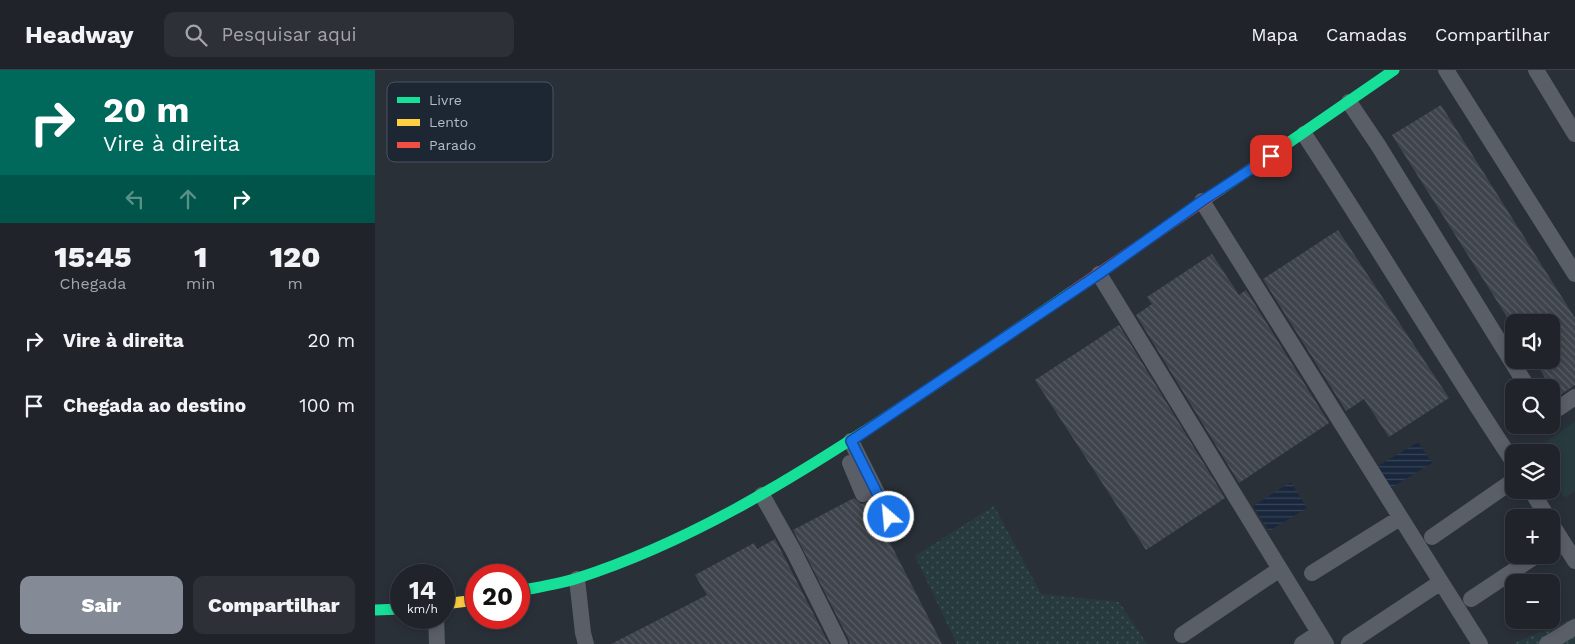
<!DOCTYPE html>
<html lang="pt">
<head>
<meta charset="utf-8">
<style>
  :root { --surface:#20242a; --page:#2d3036; --text:#f1f3f6; --muted:#a2a4a8; --line:#3d4147; --accent:#848b96 }
  body { margin:0; font-family:"Work Sans",sans-serif; background:var(--page); color:var(--text); height:100vh; display:flex; flex-direction:column; font-size:19px; white-space:nowrap }
  * { box-sizing:border-box; margin:0 }
  p { font-size:16px; color:var(--muted) }
  .icon { flex:none; width:28px; height:28px; fill:none; stroke:currentColor; stroke-width:2; stroke-linecap:round; stroke-linejoin:round }
  .map { position:relative; flex:1; overflow:hidden }
  .panel { display:flex; flex-direction:column; background:var(--surface); width:375px }
  .panel>* { flex:none }
  .hud { background:#00695c; color:#fff; overflow:hidden }
  .fabs { position:absolute; left:1130px; top:244px; display:grid; gap:10px }
  .fabs a { display:grid; place-items:center; width:55px; height:55px; border-radius:10px; background:var(--surface); box-shadow:0 2px 8px #0003,0 0 0 1px var(--line); font-size:25px }
  .speed { position:absolute; left:15px; top:494px; display:flex; gap:10px; font-size:25px; font-weight:700; text-align:center }
  .speed>* { display:grid; place-content:center; width:65px; height:65px; border-radius:50%; background:var(--surface); box-shadow:0 2px 8px #0003,0 0 0 1px var(--line); line-height:1 }
  .speed small { font-size:12px; font-weight:400 }
  .speed .limit { border:8px solid #d22; background:#fff; color:#111 }
  .pin { position:absolute; display:grid; place-items:center; width:42px; height:42px; color:#fff; margin:-21px; border-radius:10px; box-shadow:0 2px 8px #0006 }
  .me { position:absolute; width:55px; margin:-28px; rotate:333deg; stroke-linejoin:round; filter:drop-shadow(0 0 4px #0008) }
  .turn { display:flex; align-items:center; gap:18px; height:105px; padding:0 20px; font-size:22px }
  .turn .icon { width:65px; height:65px; stroke-width:2.5 }
  .turn b { display:block; font-size:35px; line-height:42px }
  .lanes { display:flex; align-items:center; height:48px; padding:0 20px; background:#0003; justify-content:center; gap:25px; direction:ltr }
  .lanes .off { opacity:.35 }
  .eta { display:flex; justify-content:space-evenly; align-items:center; height:85px; text-align:center }
  .eta b { font-size:30px; font-weight:800; line-height:35px }
  .action { display:flex; gap:10px; margin-top:auto; padding:10px 20px }
  .action a { flex:1; height:58px; border-radius:10px; background:var(--accent); color:#fff; font-size:20px; font-weight:800; line-height:58px; text-align:center }
  .action a+a { background:var(--page); color:var(--text) }
  ul { padding:0; list-style:none }
  li { display:flex; align-items:center; gap:15px; height:65px; padding:0 20px }
  li div { flex:1 }
  li b { display:block; font-size:19px }
  li em { font-style:normal }
  header { display:flex; align-items:center; gap:30px; box-sizing:border-box; height:70px; padding:0 25px; background:var(--surface); border-bottom:1px solid var(--line) }
  header strong { font-size:24px }
  nav { display:flex; gap:28px; margin-inline-start:auto; font-size:18px }
  .search { width:350px; height:45px; background:var(--page); display:flex; align-items:center; gap:12px; box-sizing:border-box; padding:0 18px; border-radius:10px; color:var(--muted); font-size:19px }
  main { display:flex; flex:1; min-height:0 }
  .map>svg:first-child { display:block }
  .grass { fill:url(#grass-dots) }
  .park { fill:#273a3e }
  .water { fill:url(#water-rules) }
  .building { fill:url(#building-back-hatch) }
  .lines { fill:none; stroke-linecap:round; stroke-linejoin:round }
  .lane { stroke:#5a5e66; stroke-width:16 }
  .fast { stroke:#16e098; stroke-width:11 }
  .slow { stroke:#ffcf43; stroke-width:11 }
  .jam { stroke:#f24e42; stroke-width:11 }
  .route-casing { stroke:#114b97; stroke-width:12 }
  .route { stroke:#1a73e8; stroke-width:9 }
  .key { fill:#1d2633; stroke:#4a5360; stroke-width:1 }
  .key-label { font-size:14px; fill:#b4bcc9 }
</style>
</head>
<body>
<header>
<strong>Headway</strong>
<div class="search"><svg class="icon" aria-label="search" viewBox="0 0 24 24"><circle cx="10" cy="10" r="6"/><path d="M15 15l6 6"/></svg>Pesquisar aqui</div>
<nav><a>Mapa</a><a>Camadas</a><a>Compartilhar</a></nav>
</header>
<main>
<section class="panel">
<div class="hud">
<div class="turn"><svg class="icon" aria-label="right" viewBox="0 0 24 24"><path d="M7 20v-9h11M14 6l5 5-5 5"/></svg><div><b>20 m</b>Vire à direita</div></div>
<div class="lanes"><svg class="icon off" aria-label="left" viewBox="0 0 24 24"><path d="M17 20v-9H6M10 6l-5 5 5 5"/></svg><svg class="icon off" aria-label="ahead" viewBox="0 0 24 24"><path d="M12 20V5M6 11l6-6 6 6"/></svg><svg class="icon" aria-label="right" viewBox="0 0 24 24"><path d="M7 20v-9h11M14 6l5 5-5 5"/></svg></div>
</div>
<div class="eta">
<div><b>15:45</b><p>Chegada</p></div>
<div><b>1</b><p>min</p></div>
<div><b>120</b><p>m</p></div>
</div>
<ul>
<li><svg class="icon" aria-label="right" viewBox="0 0 24 24"><path d="M7 20v-9h11M14 6l5 5-5 5"/></svg><div><b>Vire à direita</b></div><em>20 m</em></li>
<li><svg class="icon" aria-label="arrive" viewBox="0 0 24 24"><path d="M6 21V4h12l-3 4 3 4H6"/></svg><div><b>Chegada ao destino</b></div><em>100 m</em></li>
</ul>
<div class="action"><a>Sair</a><a>Compartilhar</a></div>
</section>
<div class="map">
<svg width="1200" height="574" viewBox="0 0 1200 574">
  <defs>
    <pattern id="grass-dots" width="8" height="8" patternUnits="userSpaceOnUse" patternTransform="scale(1.25)"><rect width="8" height="8" fill="#273a3e"/><path d="M2 2h.1M6 6h.1" fill="none" stroke="#445559" stroke-width="1.8" stroke-linecap="round"/></pattern>
    <pattern id="water-rules" width="6" height="5" patternUnits="userSpaceOnUse" patternTransform="scale(1.25)"><rect width="6" height="5" fill="#19273c"/><path d="M0 2.5h6" fill="none" stroke="#384457"/></pattern>
    <pattern id="building-back-hatch" width="6" height="6" patternUnits="userSpaceOnUse" patternTransform="scale(1.25)"><rect width="6" height="6" fill="#3f444c"/><path d="M-1 5l2 2M0 0l6 6M5-1l2 2" fill="none" stroke="#585d64"/></pattern>
  </defs>
  <rect width="100%" height="100%" fill="#2a3038"/>
  <path class="grass" d="M619,436L666,524L744,532L772,574H582L540,486Z
    M1200,548V574H1137Z"/>
  <path class="park" d="M1200,351V421L1190,428L1176,409V382H1157Z"/>
  <path class="water" d="M1043,372L1057,393L1016,418L1003,396Z
    M916,412L932,438L894,461L878,436Z"/>
  <path class="building" d="M1066,35L1200,248V315L1182,327L1159,290H1176V252H1139V258L1017,65Z
    M963,160L1074,328L1014,367L989,329L971,341L888,209Z
    M837,184L864,225L871,220L954,353L864,413L761,245L777,234L772,227Z
    M744,255L850,428L771,480L660,310Z
    M479,428L486,434L494,432L567,574H475L474,570L418,460Z
    M400,469L454,574H236L332,525L320,505L379,473L382,479Z"/>
  <g class="lines">
    <path class="lane" d="M1071,0L1200,204
      M1161,0L1200,64
      M974,32L1003,75L1153,318
      M929,64C1001,173 1067,285 1139,393
      M827,131L1066,512L974,573
      M724,204L951,574
      M1176,340L1184,338L1200,327
      M476,371L514,447
      M475,393L488,424
      M1156,420L1173,448
      M387,425L418,480L465,574
      M1176,453L1186,469L1176,475
      M1057,467L1139,410
      M1186,469L1200,491
      M937,503L1025,448
      M202,509L208,563L211,574
      M1066,512L1105,574
      M1096,529L1162,485
      M61,548L62,574
      M807,565L905,499
      M927,574L944,563
      M1172,574L1200,557"/>
    <path class="fast" d="M845,120L1019,0
      M144,521C164,517 184,514 203,508C312,473 412,412 508,349C571,308 633,265 696,222
      M0,540L26,539"/>
    <path class="slow" d="M69,534L101,530"/>
    <path class="jam" d="M696,222L845,120"/>
  </g>
  <g class="lines">
    <defs>
      <path id="route" d="M514,447L476,371L724,204L827,131L896,86"/>
    </defs>
    <use href="#route" class="route-casing"/>
    <use href="#route" class="route"/>
  </g>
  <rect x="12" y="12" width="166" height="80" rx="8" class="key"/>
  <rect x="22" y="27" width="23" height="6" fill="#16e098"/>
  <rect x="22" y="49" width="23" height="7" fill="#ffcf43"/>
  <rect x="22" y="72" width="23" height="6" fill="#f24e42"/>
  <g class="key-label">
    <text x="54" y="35">Livre</text>
    <text x="54" y="57">Lento</text>
    <text x="54" y="80">Parado</text>
  </g>
</svg>
<div class="fabs">
<a><svg class="icon" aria-label="sound" viewBox="0 0 24 24"><path d="M4 9h4l5-4v14l-5-4H4zM17 9q2 3 0 6"/></svg></a>
<a><svg class="icon" aria-label="search" viewBox="0 0 24 24"><circle cx="10" cy="10" r="6"/><path d="M15 15l6 6"/></svg></a>
<a><svg class="icon" aria-label="layers" viewBox="0 0 24 24"><path d="M12 4l9 5-9 5-9-5zM3 14l9 5 9-5"/></svg></a>
<a>+</a>
<a>−</a>
</div>
<div class="speed"><div>14<small>km/h</small></div><div class="limit">20</div></div>
<div class="pin" style="left:896px;top:86px;background:#d93025"><svg class="icon" aria-label="arrive" viewBox="0 0 24 24"><path d="M6 21V4h12l-3 4 3 4H6"/></svg></div>
<svg class="me" style="left:514px;top:447px" viewBox="-20 -20 40 40"><circle r="17" fill="#1a73e8" stroke="#fff" stroke-width="3"/><path d="M0-11L8 9 0 5-8 9z" fill="#fff"/></svg>
</div>
</main>
</body>
</html>
